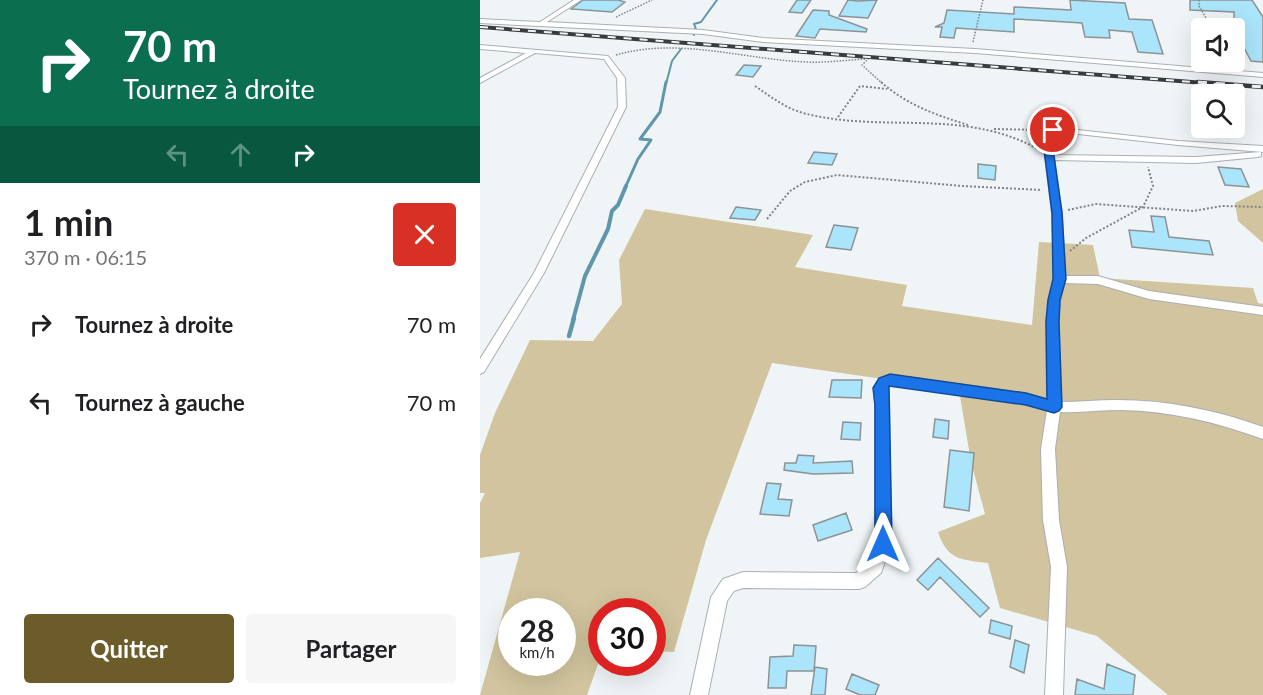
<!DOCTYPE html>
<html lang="fr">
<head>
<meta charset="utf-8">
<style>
  :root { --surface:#fff; --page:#f6f6f6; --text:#202124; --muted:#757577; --accent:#6b5c29 }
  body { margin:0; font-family:Lato,sans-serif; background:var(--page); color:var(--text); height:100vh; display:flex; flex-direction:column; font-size:22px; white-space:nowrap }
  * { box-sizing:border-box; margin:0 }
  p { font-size:20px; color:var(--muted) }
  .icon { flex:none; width:33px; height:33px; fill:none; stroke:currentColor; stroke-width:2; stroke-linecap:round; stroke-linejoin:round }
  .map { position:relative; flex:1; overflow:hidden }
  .details { display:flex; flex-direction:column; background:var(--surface); width:480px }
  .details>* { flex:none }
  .guide { background:#0b6e4f; color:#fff; overflow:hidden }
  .fabs { position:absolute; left:711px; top:18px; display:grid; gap:12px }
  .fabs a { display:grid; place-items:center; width:54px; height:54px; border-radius:6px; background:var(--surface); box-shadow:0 6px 24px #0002; font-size:30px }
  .speed { position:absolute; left:18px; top:598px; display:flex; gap:12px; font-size:30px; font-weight:700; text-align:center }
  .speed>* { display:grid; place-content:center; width:78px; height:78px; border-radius:50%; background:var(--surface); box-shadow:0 6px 24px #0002; line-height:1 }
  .speed small { font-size:15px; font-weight:400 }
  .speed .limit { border:9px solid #d22; background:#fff; color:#111 }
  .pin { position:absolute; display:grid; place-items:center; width:51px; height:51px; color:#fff; margin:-26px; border:3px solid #fff; border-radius:50%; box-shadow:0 2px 6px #0007 }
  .me { position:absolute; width:66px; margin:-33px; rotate:0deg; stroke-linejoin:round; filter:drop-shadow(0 0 4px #0008) }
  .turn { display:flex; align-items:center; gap:21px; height:126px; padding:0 24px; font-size:27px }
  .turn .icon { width:78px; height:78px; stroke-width:2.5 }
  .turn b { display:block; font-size:42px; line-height:51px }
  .lanes { display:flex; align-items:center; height:57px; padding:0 24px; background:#0003; justify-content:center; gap:30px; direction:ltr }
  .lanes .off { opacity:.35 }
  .round { display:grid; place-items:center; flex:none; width:63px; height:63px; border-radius:6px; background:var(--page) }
  .head { display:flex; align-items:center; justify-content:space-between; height:102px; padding:0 24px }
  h1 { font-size:36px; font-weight:700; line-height:45px }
  .cta { display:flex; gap:12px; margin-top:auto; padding:12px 24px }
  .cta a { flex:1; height:69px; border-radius:6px; background:var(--accent); color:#fff; font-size:24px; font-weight:700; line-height:69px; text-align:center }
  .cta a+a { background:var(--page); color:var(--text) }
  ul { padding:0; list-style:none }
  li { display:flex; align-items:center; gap:18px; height:78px; padding:0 24px }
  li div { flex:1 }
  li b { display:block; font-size:22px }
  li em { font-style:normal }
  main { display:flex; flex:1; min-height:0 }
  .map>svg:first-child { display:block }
  .green { fill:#d1c49e; fill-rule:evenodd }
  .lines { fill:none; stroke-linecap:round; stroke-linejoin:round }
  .stream-far3 { stroke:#6096a9; stroke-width:2 }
  .stream-far2 { stroke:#6096a9; stroke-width:3 }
  .stream-far1 { stroke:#6096a9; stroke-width:4 }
  .stream { stroke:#6096a9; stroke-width:4.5 }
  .building { fill:#aae5fb; stroke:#8e9294; stroke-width:1.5 }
  .street-casing { stroke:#aaafb1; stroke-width:2 }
  .path-far1 { stroke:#808486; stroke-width:1.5; stroke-dasharray:1.5 1.5; stroke-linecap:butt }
  .path { stroke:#808486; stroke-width:2; stroke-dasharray:2 2; stroke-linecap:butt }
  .street { fill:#fff; fill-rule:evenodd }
  .rail-far1-casing { stroke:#393c3d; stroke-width:4 }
  .rail-casing { stroke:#393c3d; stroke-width:4.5 }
  .rail-far1 { stroke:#eff5f7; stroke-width:2; stroke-dasharray:8; stroke-linecap:butt }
  .rail { stroke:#eff5f7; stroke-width:3; stroke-dasharray:9; stroke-linecap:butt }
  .route { fill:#1a73e8; stroke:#114b97; stroke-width:1.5 }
</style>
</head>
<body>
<main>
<section class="details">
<div class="guide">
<div class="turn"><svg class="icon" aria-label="right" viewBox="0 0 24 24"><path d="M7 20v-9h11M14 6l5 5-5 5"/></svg><div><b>70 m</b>Tournez à droite</div></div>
<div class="lanes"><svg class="icon off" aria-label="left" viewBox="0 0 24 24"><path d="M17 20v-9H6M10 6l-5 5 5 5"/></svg><svg class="icon off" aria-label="ahead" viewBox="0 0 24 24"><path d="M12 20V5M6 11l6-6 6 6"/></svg><svg class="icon" aria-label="right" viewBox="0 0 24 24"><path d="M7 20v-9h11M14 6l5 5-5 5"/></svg></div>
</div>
<div class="head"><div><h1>1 min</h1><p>370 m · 06:15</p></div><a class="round" style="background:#d93025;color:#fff"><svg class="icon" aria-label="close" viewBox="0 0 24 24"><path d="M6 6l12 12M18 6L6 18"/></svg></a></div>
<ul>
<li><svg class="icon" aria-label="right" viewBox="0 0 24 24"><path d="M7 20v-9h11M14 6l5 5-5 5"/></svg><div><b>Tournez à droite</b></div><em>70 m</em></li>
<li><svg class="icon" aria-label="left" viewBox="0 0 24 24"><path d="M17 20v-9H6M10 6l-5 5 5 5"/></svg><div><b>Tournez à gauche</b></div><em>70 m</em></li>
</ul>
<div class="cta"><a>Quitter</a><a>Partager</a></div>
</section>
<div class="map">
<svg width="783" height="695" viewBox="0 0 783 695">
  <rect width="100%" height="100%" fill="#eff5f7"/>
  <path class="green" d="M783,189V243L758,221L755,203Z
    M165,209L333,235L315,267L427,285L422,306L552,325L559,242L613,245L620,278L773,288L778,303L783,304V695H688L617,636L520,608L508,563C482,560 467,560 458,532L505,514L491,462L479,390L292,363L226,540L194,652L173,651L172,612H122L121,656L107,695H0L40,552L0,558V503L5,493H0V455L15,413L50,340L113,341L142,304L139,260ZM32,612H82V663H32Z"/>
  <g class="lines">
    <path class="stream-far3" d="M214,35L211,31L216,29L214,24L221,22L237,0
      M186,84L192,61L201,49"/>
    <path class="stream-far2" d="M145,188L158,159L171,140L160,139L180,112L186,82"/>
    <path class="stream-far1" d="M93,320L105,276L128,229L132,211L138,205L146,186"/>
    <path class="stream" d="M89,336L94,318"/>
  </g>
  <path class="building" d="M103,0H138L145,2L132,12L91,9Z
    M317,0H331L322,13L309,12Z
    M368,0L378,1L397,0L388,18L359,16Z
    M590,0L645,3L649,19L672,20L683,54L658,52L652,32L629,30L630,38L605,37L602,23L534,19V32L476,28L474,38L460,37L462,27H455L464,23L467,10L534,14V7L591,10Z
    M710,0H772L783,17V62L771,61L763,46H754V12L710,10Z
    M333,10L349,11V15L387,29L386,32L340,29L335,38L316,36Z
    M264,65L281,66L273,77L256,75Z
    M334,152L357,154L352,165L328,163Z
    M498,164L516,166L515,180L498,178Z
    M738,167L761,169L769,187L745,185Z
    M256,207L281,210L275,220L250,218Z
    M671,216L685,217L689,237L729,241L733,255L652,247L649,230L674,232Z
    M354,225L378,228L371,250L346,247Z
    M352,380H382L381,398L349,397Z
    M455,419L469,421L468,439L453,437Z
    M363,422L381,423L380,440L361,439Z
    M470,450L494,453L489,511L464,507Z
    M318,455L334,456L333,463L372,461L373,473L333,474L304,470L305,463H316Z
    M287,483L301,484L298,499L312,500L309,516L280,514Z
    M366,513L372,530L338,541L333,525Z
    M458,558L509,608L500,617L460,577L448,590L437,580Z
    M511,620L532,626L530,639L509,633Z
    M535,640L549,645L544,673L530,667Z
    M314,645L336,646L334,671H307L306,688H288L290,657L313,656Z
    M627,664L655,675L653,695H595L597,679L624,689Z
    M335,667L347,669L345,695H331Z
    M372,674L399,685L395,695H380L366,689Z"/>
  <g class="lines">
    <defs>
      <path id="street" d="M94,0H101L67,22L223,30L283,38L495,49L783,73V77L495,53L283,42L223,34L0,23V19L60,22Z
        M0,45L128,56L145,78L146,107L64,273L4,372L0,374V359L54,273L138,107L137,78L124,59L55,53L0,83V78L46,53L0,49Z
        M570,128H580L698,141L783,146V152L698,145L580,132H576L571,141L573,155L716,157L781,152V156L778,157L716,163L574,160L582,213L585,276H618L669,291L783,307V315L669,299L618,284L584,283C574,321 579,362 580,402C599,402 618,400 637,400C687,400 736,410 783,427V439C736,422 691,411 641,410C620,410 600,413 580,412L575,449L579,520L587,567L583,695H565L571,567L563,520L561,449L567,410L529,401L408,385L406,389L409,405L411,544L401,573L385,587L379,589L263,588L254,591L247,601L228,695H210L231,597L243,579L263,572L376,573L389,562L395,544V405L394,388L400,379L410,375L529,391L567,400L566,322L568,300L575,279L572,213L563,141Z"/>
    </defs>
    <use href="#street" class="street-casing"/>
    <path class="path-far1" d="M719,0V6L732,28
      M136,17L172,0
      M493,42L503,0
      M136,55C197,37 263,59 325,62C345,63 366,60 386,59
      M391,56L382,65L403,84"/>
    <path class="path" d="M401,82C427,105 456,115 488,125
      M275,86C290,96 305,108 323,113C403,134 481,107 558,149
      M358,117L380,86L407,89
      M514,129L562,130
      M588,210L616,204L713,211L742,206L783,207
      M287,219L310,191L325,182L357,175L482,186L562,190
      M590,251L606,238L663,207L673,186L668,167"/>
    <use href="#street" class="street"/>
    <defs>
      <path id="rail-far1" d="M0,27L738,84"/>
      <path id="rail" d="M718,82L783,87"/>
    </defs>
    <use href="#rail-far1" class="rail-far1-casing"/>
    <use href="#rail" class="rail-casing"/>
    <use href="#rail-far1" class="rail-far1"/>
    <use href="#rail" class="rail"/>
  </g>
  <path class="route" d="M569,128L577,130L572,141L582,213L586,279L580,300L579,322L582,407L579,411L574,413L546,405L409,386L412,544L410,550L403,553L397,550L395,544V405L393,388L399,378L410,374L546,393L567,399L566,322L568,300L573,279L572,213L563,141Z"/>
</svg>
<div class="fabs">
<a><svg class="icon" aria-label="sound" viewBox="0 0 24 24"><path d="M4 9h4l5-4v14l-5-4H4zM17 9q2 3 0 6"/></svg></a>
<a><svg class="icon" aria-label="search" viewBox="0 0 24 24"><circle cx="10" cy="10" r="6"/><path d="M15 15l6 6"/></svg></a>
</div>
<div class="speed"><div>28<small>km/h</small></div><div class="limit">30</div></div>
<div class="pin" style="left:573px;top:130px;background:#d93025"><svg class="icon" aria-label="arrive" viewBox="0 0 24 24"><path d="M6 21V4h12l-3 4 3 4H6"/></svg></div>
<svg class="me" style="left:403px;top:544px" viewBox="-20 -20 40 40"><path d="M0-17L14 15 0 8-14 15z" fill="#1a73e8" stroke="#fff" stroke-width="4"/></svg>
</div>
</main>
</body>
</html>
